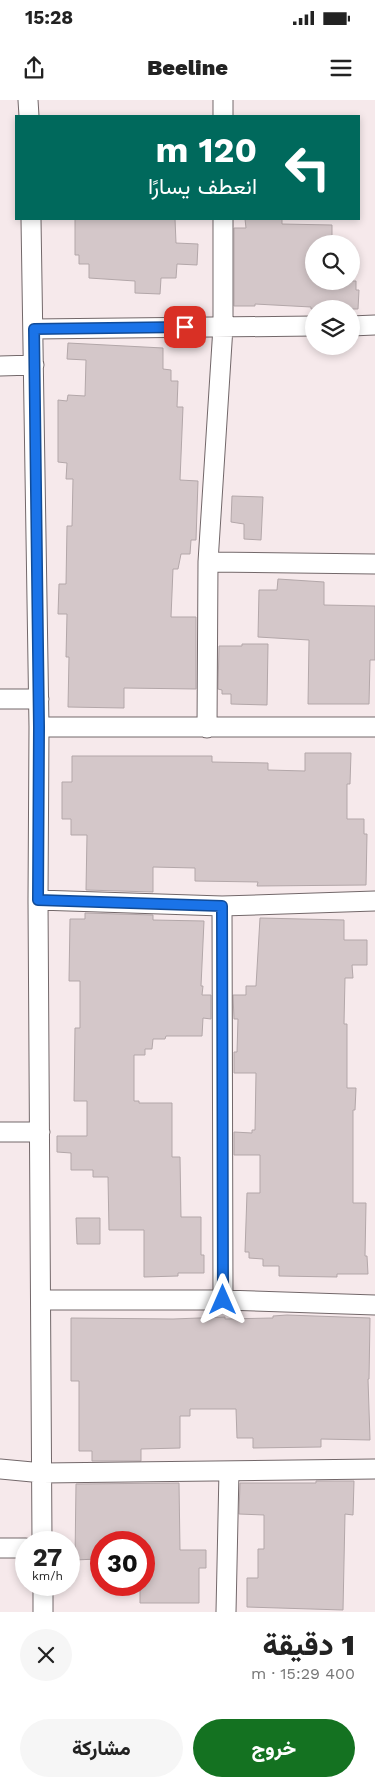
<!DOCTYPE html>
<html lang="ar">
<head>
<meta charset="utf-8">
<style>
  :root { --surface:#fff; --page:#f6f6f6; --text:#222; --muted:#767676; --accent:#147221 }
  body { margin:0; font-family:"Work Sans",Vazirmatn,sans-serif; background:var(--page); color:var(--text); direction:rtl; height:100vh; display:flex; flex-direction:column; font-size:19px; white-space:nowrap }
  * { box-sizing:border-box; margin:0 }
  p { font-size:16px; color:var(--muted) }
  .icon { flex:none; width:28px; height:28px; fill:none; stroke:currentColor; stroke-width:2; stroke-linecap:round; stroke-linejoin:round }
  .map { position:relative; height:1512px; overflow:hidden; direction:ltr }
  .details { display:flex; flex-direction:column; background:var(--surface); flex:1 }
  .details>* { flex:none }
  .top-card { position:absolute; left:15px; top:15px; width:345px; height:105px; border-radius:0px; box-shadow:0 2px 8px #0003; direction:rtl; background:#00695c; color:#fff; overflow:hidden }
  .buttons { position:absolute; left:305px; top:135px; display:grid; gap:10px }
  .buttons a { display:grid; place-items:center; width:55px; height:55px; border-radius:50%; background:var(--surface); box-shadow:0 2px 8px #0003; font-size:25px }
  .speed { position:absolute; left:15px; top:1431px; display:flex; gap:10px; font-size:25px; font-weight:700; text-align:center }
  .speed>* { display:grid; place-content:center; width:65px; height:65px; border-radius:50%; background:var(--surface); box-shadow:0 2px 8px #0003; line-height:1 }
  .speed small { font-size:12px; font-weight:400 }
  .speed .limit { border:8px solid #d22; background:#fff; color:#111 }
  .pin { position:absolute; display:grid; place-items:center; width:42px; height:42px; color:#fff; margin:-21px; border-radius:10px; box-shadow:0 2px 8px #0006 }
  .me { position:absolute; width:55px; margin:-28px; rotate:0deg; stroke-linejoin:round; filter:drop-shadow(0 0 4px #0008) }
  .turn { display:flex; align-items:center; gap:18px; height:105px; padding:0 20px; font-size:22px }
  .turn .icon { width:65px; height:65px; stroke-width:2.5 }
  .turn b { display:block; font-size:35px; line-height:42px }
  .round { display:grid; place-items:center; flex:none; width:52px; height:52px; border-radius:26px; background:var(--page) }
  .overview { display:flex; align-items:center; justify-content:space-between; height:85px; padding:0 20px }
  h1 { font-size:30px; font-weight:800; line-height:38px }
  .button { display:flex; gap:10px; margin-top:auto; padding:10px 20px }
  .button a { flex:1; height:58px; border-radius:30px; background:var(--accent); color:#fff; font-size:20px; font-weight:800; line-height:58px; text-align:center }
  .button a+a { background:var(--page); color:var(--text) }
  .status { display:flex; justify-content:space-between; align-items:center; height:35px; padding:0 25px; background:var(--surface); direction:ltr }
  .status svg { height:14px; fill:currentColor }
  header { display:flex; justify-content:space-between; align-items:center; height:65px; padding:0 20px; background:var(--surface); font-size:22px; font-weight:800 }
  .map>svg:first-child { display:block }
  .building { fill:#d4c7c9; stroke:#b3a7a9 }
  .lines { fill:none; stroke-linecap:round; stroke-linejoin:round }
  .minor-casing { stroke:#73686a; stroke-width:21 }
  .minor { stroke:#fff; stroke-width:19 }
  .route-casing { stroke:#114b97; stroke-width:12 }
  .route { stroke:#1a73e8; stroke-width:9 }
</style>
</head>
<body>
<div class="status"><b>15:28</b><svg viewBox="0 0 49 12"><path d="M0 12V9h3v3zM5 12V6h3v6zM10 12V3h3v9zM15 12V0h3v12zM26 1h20v11H26zM47 4h2v5h-2z"/></svg></div>
<header><svg class="icon" aria-label="menu" viewBox="0 0 24 24"><path d="M4 6h16M4 12h16M4 18h16"/></svg>Beeline<svg class="icon" aria-label="share" viewBox="0 0 24 24"><path d="M12 15V3M7 8l5-5 5 5M5 13v7h14v-7"/></svg></header>
<div class="map">
<svg width="375" height="1512" viewBox="0 0 375 1512">
  <rect width="100%" height="100%" fill="#f6e9eb"/>
  <path class="building" d="M75,119H175L176,143L198,144L197,165L177,164L176,178H161L160,194L135,193V181L89,178V164H79V155H75Z
    M245,119H282V124L332,125V143H314V181H356V190H359L358,209H311V207L255,204V206H234V128H246Z
    M68,243L163,248V269L171,270V281H178L177,307H183L180,380L198,381L196,440H191L190,454H181L178,469H173L171,517H196V589L124,588V608L68,607L69,557H66L67,514H58L59,484H66L67,426H72L73,379H66L67,363L58,362V300L67,301L68,295L85,296L86,260L67,259Z
    M232,396L263,397L261,440L244,439V424L231,422Z
    M278,479L324,482V505L375,506V560H370L369,604H308L309,540L258,537L259,490H277Z
    M242,544H268L267,605L231,604V594H222V590L218,589L219,546H242Z
    M305,653H351L350,684H347V719H364V734H367L366,785L257,786L258,782L195,781V768L153,767V792L86,790L87,735H71V719H62V682H72V656H212V662L268,663V670L305,671Z
    M85,813L153,815V820L204,821L201,886H203L202,895H211V919L203,918L202,936H166L165,939H153L152,949H145V955H134V1001H139V1003H172V1057H180L181,1117H201V1155H204V1173H178V1176L144,1177V1130H109L108,1077H93V1070H71V1053L57,1052V1036H87V1001H74L75,928H80V881H69L70,819H85Z
    M260,818L344,820V840H367V865H352L353,878H345L344,924H347V988H356L355,1010H353V1103H366L365,1156H367L368,1174H337V1177L279,1176V1166H263V1159L249,1158V1152H245L247,1093H260V1055H234V1032L252,1033V1030H255L256,973H234V952H237L238,919H234L233,895H246V886H256Z
    M76,1118H100V1144H77Z
    M287,1215L370,1218L369,1279H368L370,1340L321,1339V1347L253,1348V1338H237L236,1309H190V1316H180V1348L141,1349V1361H92V1351H79V1281H71V1218L173,1219L225,1217V1219L273,1218V1216Z
    M316,1381H354L353,1415L345,1414L343,1510L247,1507V1478H258V1449H264V1415L239,1414L240,1383H316Z
    M179,1383L180,1450H206V1468H199V1503H140V1485H144V1442H101V1451H97V1459L75,1460L76,1384Z"/>
  <g class="lines">
    <defs>
      <path id="minor" d="M28,0L29,16
        M223,0V16
        M31,119L39,627L38,800L42,1442
        M351,226L375,225
        M34,229L314,226
        M0,266L34,265
        M208,462L375,464
        M0,599H39
        M39,627H375
        M207,628L208,462L223,227V119
        M38,800L222,806L375,801
        M222,806L223,1200
        M0,1032H40
        M42,1200H223L375,1205
        M0,1369L43,1373L375,1369
        M0,1448H26
        M43,1485V1512
        M226,1512L229,1371"/>
    </defs>
    <use href="#minor" class="minor-casing"/>
    <use href="#minor" class="minor"/>
  </g>
  <g class="lines">
    <defs>
      <path id="route" d="M185,227L34,229L39,627L38,800L222,806L223,1200"/>
    </defs>
    <use href="#route" class="route-casing"/>
    <use href="#route" class="route"/>
  </g>
</svg>
<div class="buttons">
<a><svg class="icon" aria-label="search" viewBox="0 0 24 24"><circle cx="10" cy="10" r="6"/><path d="M15 15l6 6"/></svg></a>
<a><svg class="icon" aria-label="layers" viewBox="0 0 24 24"><path d="M12 4l9 5-9 5-9-5zM3 14l9 5 9-5"/></svg></a>
</div>
<div class="speed"><div>27<small>km/h</small></div><div class="limit">30</div></div>
<div class="pin" style="left:185px;top:227px;background:#d93025"><svg class="icon" aria-label="arrive" viewBox="0 0 24 24"><path d="M6 21V4h12l-3 4 3 4H6"/></svg></div>
<svg class="me" style="left:223px;top:1200px" viewBox="-20 -20 40 40"><path d="M0-17L14 15 0 8-14 15z" fill="#1a73e8" stroke="#fff" stroke-width="4"/></svg>
<div class="top-card">
<div class="turn"><svg class="icon" aria-label="left" viewBox="0 0 24 24"><path d="M17 20v-9H6M10 6l-5 5 5 5"/></svg><div><b>120 m</b>انعطف يسارًا</div></div>
</div>
</div>
<section class="details">
<div class="overview"><div><h1>1 دقيقة</h1><p>400 m · 15:29</p></div><a class="round"><svg class="icon" aria-label="close" viewBox="0 0 24 24"><path d="M6 6l12 12M18 6L6 18"/></svg></a></div>
<div class="button"><a>خروج</a><a>مشاركة</a></div>
</section>
</body>
</html>
